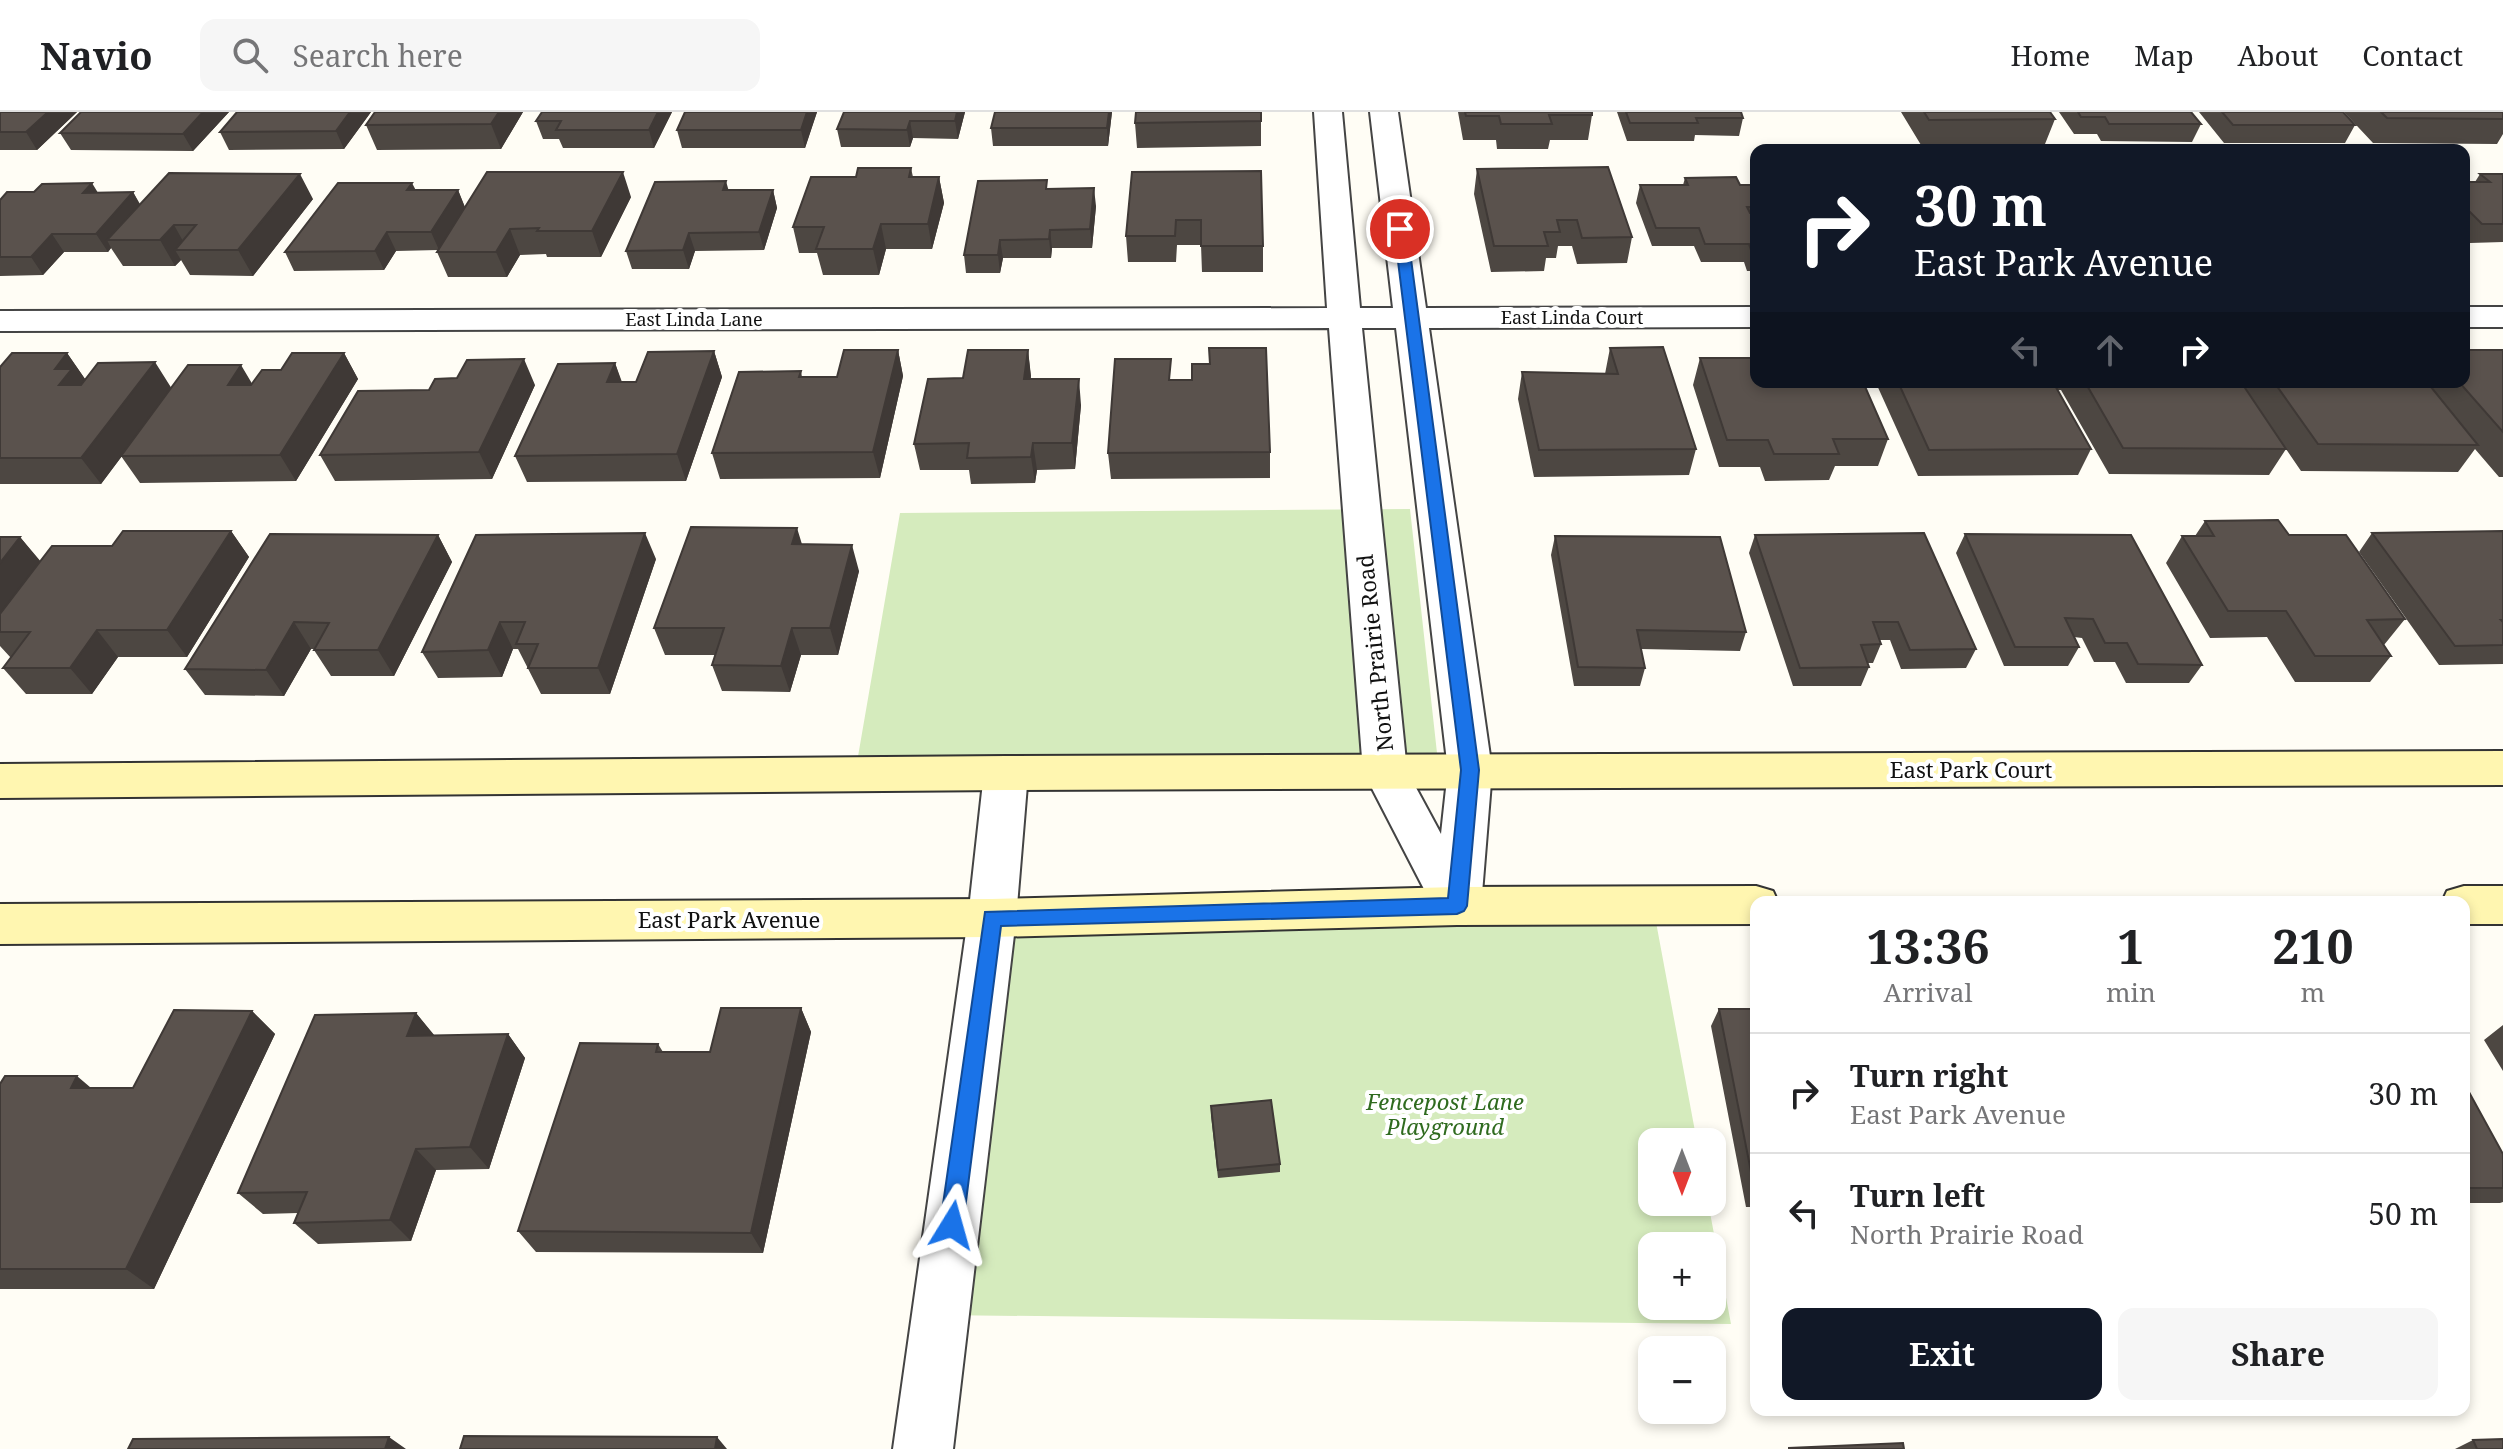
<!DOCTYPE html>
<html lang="en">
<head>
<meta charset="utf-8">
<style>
  :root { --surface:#fff; --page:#f6f6f6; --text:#202124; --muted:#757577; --line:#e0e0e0; --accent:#111827 }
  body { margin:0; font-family:"Noto Serif",serif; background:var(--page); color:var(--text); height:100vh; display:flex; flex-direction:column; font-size:30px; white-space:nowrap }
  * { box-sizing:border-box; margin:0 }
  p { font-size:26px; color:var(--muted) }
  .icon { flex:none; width:44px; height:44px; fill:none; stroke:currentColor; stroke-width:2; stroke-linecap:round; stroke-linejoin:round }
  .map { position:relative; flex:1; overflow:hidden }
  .drawer { position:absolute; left:1750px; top:784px; width:720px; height:520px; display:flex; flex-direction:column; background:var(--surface); border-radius:16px; box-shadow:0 4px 12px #0003 }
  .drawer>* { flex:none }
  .banner { position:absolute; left:1750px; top:32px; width:720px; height:244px; border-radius:16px; box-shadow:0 4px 12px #0003; background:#111827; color:#fff; overflow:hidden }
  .needle { width:52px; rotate:180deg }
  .fabs { position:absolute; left:1638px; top:1016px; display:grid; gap:16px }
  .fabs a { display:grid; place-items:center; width:88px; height:88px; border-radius:16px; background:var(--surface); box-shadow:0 4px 12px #0003; font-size:40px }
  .pin { position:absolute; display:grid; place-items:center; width:68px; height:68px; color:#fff; margin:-34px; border:4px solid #fff; border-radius:50%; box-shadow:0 2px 8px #0007 }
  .me { position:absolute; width:88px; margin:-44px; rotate:8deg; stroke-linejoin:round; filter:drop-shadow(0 0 6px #0008) }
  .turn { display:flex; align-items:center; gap:28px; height:168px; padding:0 32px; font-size:36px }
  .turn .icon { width:104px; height:104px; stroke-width:2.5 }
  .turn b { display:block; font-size:56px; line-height:68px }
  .lanes { display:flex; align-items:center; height:76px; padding:0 32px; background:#0003; justify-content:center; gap:40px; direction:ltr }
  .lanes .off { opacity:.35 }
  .eta { display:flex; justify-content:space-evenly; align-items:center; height:136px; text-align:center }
  .eta b { font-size:48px; font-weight:700; line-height:56px }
  .primary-button { display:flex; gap:16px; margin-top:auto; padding:16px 32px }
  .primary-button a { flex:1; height:92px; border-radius:16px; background:var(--accent); color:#fff; font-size:32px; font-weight:700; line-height:92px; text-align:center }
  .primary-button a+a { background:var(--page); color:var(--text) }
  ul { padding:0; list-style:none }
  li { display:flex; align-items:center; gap:24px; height:120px; padding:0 32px; border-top:2px solid var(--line) }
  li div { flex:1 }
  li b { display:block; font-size:30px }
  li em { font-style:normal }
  header { display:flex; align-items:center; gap:48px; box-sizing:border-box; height:112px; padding:0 40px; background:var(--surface); border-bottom:2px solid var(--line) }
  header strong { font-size:38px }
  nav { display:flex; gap:44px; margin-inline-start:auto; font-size:28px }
  .search { width:560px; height:72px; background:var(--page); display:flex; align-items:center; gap:20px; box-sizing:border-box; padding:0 28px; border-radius:16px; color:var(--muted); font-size:30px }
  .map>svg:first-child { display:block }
  .green { fill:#d5ebbd; fill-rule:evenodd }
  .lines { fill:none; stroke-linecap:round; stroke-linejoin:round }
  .street-casing { stroke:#444; stroke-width:4 }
  .secondary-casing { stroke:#333; stroke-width:4 }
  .street { fill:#fff; fill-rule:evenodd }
  .secondary { fill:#fff6b0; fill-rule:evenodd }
  .wall { fill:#4d4742 }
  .shaded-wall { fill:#3f3936 }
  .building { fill:#5a524d; stroke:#3f3936; stroke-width:2 }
  .route { fill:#1a73e8; stroke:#114b97; stroke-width:2 }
  .labels { text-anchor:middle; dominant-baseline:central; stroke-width:8; stroke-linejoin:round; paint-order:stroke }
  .far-street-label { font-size:18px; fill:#111; stroke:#fff }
  .street-label { font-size:22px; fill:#111; stroke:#fff }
  .park-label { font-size:22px; font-style:italic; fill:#2f6b1f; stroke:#fff }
</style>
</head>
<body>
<header>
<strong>Navio</strong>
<div class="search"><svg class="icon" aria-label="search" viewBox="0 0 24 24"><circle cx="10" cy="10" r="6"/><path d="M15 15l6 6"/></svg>Search here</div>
<nav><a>Home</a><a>Map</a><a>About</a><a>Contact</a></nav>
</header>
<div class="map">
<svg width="2503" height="1337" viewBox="0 0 2503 1337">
  <rect width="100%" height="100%" fill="#fffdf5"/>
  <path class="green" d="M1410,397L1439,659L856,656L900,401Z
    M1653,794L1697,1030H1652V1090H1708L1731,1212L940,1203L992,806ZM1652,1134H1712V1194H1652Z"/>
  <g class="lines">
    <defs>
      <path id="street" d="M1314,0H1342L1360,196H1393L1370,0H1398L1426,196L1756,195V215L1429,216L1492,658L1481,794L1474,808L1457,813L1440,808L1363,659L1329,216L0,219V199L1327,196ZM1362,216H1396L1448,658L1441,722L1407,659Z
        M2464,195H2503V215H2464Z
        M1006,644L1021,649L1028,661L1016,806L953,1337H893L968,806L984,661L991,649Z"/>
      <path id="secondary" d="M2503,639V673L1006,678L0,686V652L1006,644Z
        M1756,774L1773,779L1778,790H1756V812L1457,813L992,825L0,832V792L992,787L1457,775Z
        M2464,774H2503V812H2464V790H2442L2447,779Z"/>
    </defs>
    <use href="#street" class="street-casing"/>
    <use href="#secondary" class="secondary-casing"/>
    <use href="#street" class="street"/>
    <use href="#secondary" class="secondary"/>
  </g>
  <path class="wall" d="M0,0H77L37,38H0Z
    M81,0H229L193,39L71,38L60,21Z
    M237,0H371L344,37L229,38L220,20Z
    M375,0H523L501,37L377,38L366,13Z
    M672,0L654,36H563L559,27H543L536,9Z
    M685,0H817L805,36H682L677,18Z
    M844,0H965L958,27L913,26L910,35H841L837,17Z
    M1112,0L1108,34H993L991,16Z
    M1261,0V34L1137,36L1135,11Z
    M1458,0H1592V3L1588,28H1550L1548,37H1497L1496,28H1463Z
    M1617,0H1741L1743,6L1739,24L1695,23L1694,29H1627Z
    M1901,0H2050L2055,7L2045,32L1921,33Z
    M2059,0H2191L2201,12L2192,30L2101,29L2097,22H2074Z
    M2199,0H2343L2355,13L2345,31H2224Z
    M2344,0H2503V22L2497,32L2373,31Z
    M911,56L913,65H939L944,91L932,137H886L879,163H823L817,141H799L793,115L856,65Z
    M1477,57L1632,125L1627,151L1577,152L1572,134H1558L1556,146H1546L1544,159L1491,160L1474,82Z
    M1132,60L1263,134V160H1202L1201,133H1177L1176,150H1128L1126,124Z
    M2480,62H2503V130L2470,131L2464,124V70H2475Z
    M1685,66L1740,73H1756V159H1747L1744,150H1701L1694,134H1652L1636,91L1640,73H1683Z
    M1048,77L1096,94L1092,136H1052L1051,146H1003L1000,161H966L964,143Z
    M416,78H458L465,95L631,85L601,145H547L546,142L520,143L507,165H448L437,140L438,138L396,139L384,158L294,159L285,140Z
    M729,78H773L777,96L764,138L695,139L689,157H632L626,139Z
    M133,80L140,92L313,87L253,164L190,163L181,148L175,154H123L111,136L108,140H64L43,163L0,164V88L98,81Z
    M1610,236L1696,337L1689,363L1534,365L1518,287L1522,260L1605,262Z
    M898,238L903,264L880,366L720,367L712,341L801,259L802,265H837Z
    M1028,238L1031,267L1081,293L1075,357L1037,358L1035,371L971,372L969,358H920L914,332L963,266Z
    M2503,238V365H2499L2475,337L2458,360L2301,359L2286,337L2269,363L2109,362L2061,278H2057L2091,337L2078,363L1918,364L1876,271L2464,270Z
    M714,239L722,265L686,369L527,370L515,344L615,251L622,270H636Z
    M67,241L85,267L171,276L252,272L281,258L344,241L358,267L296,369L140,371L121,344L128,336L101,372H0V255Z
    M1756,242V270L1888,327L1878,354H1835L1829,368L1765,369L1760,355H1719L1693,273L1700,246H1755Z
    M1172,268L1270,340V366L1111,367L1108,341Z
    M535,273L492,367L335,369L320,343L429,278Z
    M2205,409L2289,423L2405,507L2384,533L2391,544L2370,570H2295L2267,525L2210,526L2166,451L2182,424H2195Z
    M231,419L249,445L187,545H118L92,582H26L3,556L11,546L0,534V425H20L40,450L112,434Z
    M2503,419V552L2439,553L2359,440L2372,421Z
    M1965,422L2202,553L2189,571H2126L2115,550H2094L2082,526L2074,525L2079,535L2068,554H2004L1956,441Z
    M438,423L452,450L394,564H331L314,538L315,537H311L284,584L205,583L185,557Z
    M1755,423L1976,537L1966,556L1901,557L1890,528H1880L1881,532L1873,551H1868L1869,555L1861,574H1793L1749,441Z
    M1555,424L1746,520L1740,539L1641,537L1645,556L1640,574H1574L1551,443Z
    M802,432L859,459L838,543H801L790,580L722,579L712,553L715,543H665L654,516Z
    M656,447L610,582H541L518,537H513L502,565L438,566L422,540Z
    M801,896L811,920L763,1141L536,1140L518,1119L658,932L663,940H710Z
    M1719,897H1756V1095H1746L1711,914Z
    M252,899L275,922L154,1177H0V972L91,976H133Z
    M416,901L434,924L508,922L525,946L489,1057L436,1058L411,1129L318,1132L294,1111L298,1101L263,1102L238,1081Z
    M2503,913V959L2484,928Z
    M2464,971L2503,1042V1090L2500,1091H2464Z
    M1211,1003L1280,1052V1060L1218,1066Z
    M2473,1328L2503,1337H2455Z"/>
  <path class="shaded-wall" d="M48,0H77L37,38L26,20Z
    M203,0H229L193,39L183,22Z
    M350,0H371L344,37L336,19Z
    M499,0H523L501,37L491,12Z
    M658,0H672L654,36L649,18Z
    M807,0H817L805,36L801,18Z
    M957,0H965L958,27L955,9Z
    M1109,0H1112L1108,34L1107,16Z
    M910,9L913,26L910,35L907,18Z
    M623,60L631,85L601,145L592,119Z
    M300,62L313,87L253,164L238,138Z
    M939,65L944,91L932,137L928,112Z
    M726,69L731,87L723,78Z
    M92,71L103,89L83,81Z
    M412,71L421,88L407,78Z
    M1094,76L1096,94L1092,136L1090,117Z
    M458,78L465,96L439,138L431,120Z
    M773,78L777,96L764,138L759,120Z
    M133,80L143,99L107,128L111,136L108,140L96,122Z
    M881,112L886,137L879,163L873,137Z
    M174,113L188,138H175L181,148L175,154L160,128Z
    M510,117L520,143L507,165L496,140Z
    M1050,118L1052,136L1051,146L1049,127Z
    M387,120L396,139L384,158L375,139Z
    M689,121L695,139L689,157L683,138Z
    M52,122L64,140L43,163L31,145Z
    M1000,128L1003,146L1000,161L998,143Z
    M898,238L903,264L880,366L873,340Z
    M1028,238L1031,264L1027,293L1024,267Z
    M714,239L722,265L686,369L677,342Z
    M67,241L85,267L91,283L59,273L55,257Z
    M344,241L358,267L296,369L280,343Z
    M524,247L535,273L492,367L479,340Z
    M155,250L172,277L101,372L81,346Z
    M615,251L624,278L607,270Z
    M241,253L257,280L228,273Z
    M1079,267L1081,293L1075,357L1072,331Z
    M1033,331L1037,358L1035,371L1031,345Z
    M797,416L805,442L792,432Z
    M231,419L249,445L187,545L167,518Z
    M645,421L656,447L610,582L598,556Z
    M438,423L452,450L394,564L378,538Z
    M20,425L42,451L0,508V451Z
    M852,433L859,459L838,543L830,516Z
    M294,510L311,537L284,584L266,558Z
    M500,510L513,537L502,565L488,538Z
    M792,516L801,543L790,580L781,554Z
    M97,518L118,545L92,582L70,556Z
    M801,896L811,920L763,1141L751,1121Z
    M252,899L275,922L154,1177L126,1157Z
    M416,901L435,924H407Z
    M508,922L525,946L489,1057L470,1035Z
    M77,964L104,987L71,976Z
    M416,1037L436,1058L411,1129L390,1108Z
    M389,1325L406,1337H385Z
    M717,1325L727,1337H715Z"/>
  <path class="building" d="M0,0H48L26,20H0Z
    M81,0H203L183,22L60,21Z
    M237,0H350L336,19L220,20Z
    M375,0H499L491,12L366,13Z
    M542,0H658L649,18H556L561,9H536Z
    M685,0H807L801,18H677Z
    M844,0H957L955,9H910L907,18L837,17Z
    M995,0H1109L1107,16H991Z
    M1136,0H1261V9L1135,11Z
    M1465,0H1592V3H1549L1552,12H1501L1499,4H1466Z
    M1626,0H1741L1743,6H1696L1698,11H1630Z
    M1924,0H2050L2055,7L1929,8Z
    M2078,0H2191L2201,12H2109L2105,5H2081Z
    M2222,0H2343L2355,13H2233Z
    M2381,0H2503V7L2387,6Z
    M1608,55L1632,125L1582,126L1577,108H1557L1560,120H1544L1548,134H1494L1477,57Z
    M858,56H911L909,65H939L928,112H881L873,137H816L824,115H793L811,65H856Z
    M1261,59L1263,134H1201V108H1176L1175,124H1126L1132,60Z
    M487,60H623L592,119H537L539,116L510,117L496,140H437Z
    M169,61L300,62L238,138H175L196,113H174L160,128H107Z
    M2480,62H2503V112H2482L2464,94V70H2490Z
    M1736,65L1740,73H1756V95H1747L1750,101H1756V141H1752L1749,132H1705L1699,116H1656L1640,73H1688L1685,66Z
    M1047,68L1046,77L1094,76L1090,117L1050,118L1049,127L1000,128L998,143H964L978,69Z
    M726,69L723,78H773L759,120L689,121L683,138L626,139L655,70Z
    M92,71L83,81L133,80L96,122H52L31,145H0V88L7,80H34L42,72Z
    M338,71H412L407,78H458L431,120H387L375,139L285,140Z
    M1663,235L1696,337L1539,338L1522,260L1618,262L1610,236Z
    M1209,236H1266L1270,340L1108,341L1115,247H1171L1169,268H1192V252H1210Z
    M844,238H898L873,340L712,341L739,260L801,259L799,265H837Z
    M968,238H1028L1024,267H1079L1072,331H1033L1031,345L967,346L969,331L914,332L928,267L963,266Z
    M2464,238H2503V320L2459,270H2464Z
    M714,239L677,342L515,344L558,252L615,251L607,270H636L648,240Z
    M12,241H67L55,257H72L59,273H81L98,251L155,250L81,346H0V255Z
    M292,241H344L280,343L121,344L188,253H241L228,273H251L262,258H281Z
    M1700,246H1756V270H1863L1888,327H1833L1839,342H1774L1768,328H1727Z
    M524,247L479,340L320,343L358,279L429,278L435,267L457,266L467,248Z
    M1898,270H2053L2091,337L1929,338Z
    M2085,270H2241L2286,337L2123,336Z
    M2274,270H2427L2478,333L2318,332Z
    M2278,408L2289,423H2346L2405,507L2367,508L2391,544H2315L2286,499H2228L2182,424H2214L2205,409Z
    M691,415L797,416L792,432L852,433L830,516H792L781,554L712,553L724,516H654Z
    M123,419H231L167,518H97L70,556H3L30,520H0V502L52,434H112Z
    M2503,419V508H2501L2503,510V533L2455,534L2372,421Z
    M645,421L598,556H528L538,532H516L525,510H500L488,538L422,540L476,423Z
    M1924,421L1976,537L1910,538L1898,510H1873L1881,532L1861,533L1869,555L1800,556L1755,423Z
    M270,422L438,423L378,538H314L329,511L294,510L266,558L185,557Z
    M1965,422L2131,423L2202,553L2138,552L2127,531H2105L2093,507L2065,506L2079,535H2015Z
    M1555,424L1720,425L1746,520L1637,518L1645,556L1578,555Z
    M0,425H20L0,451Z
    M721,896H801L751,1121L518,1119L580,931L658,932L656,940H710Z
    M1719,897H1756V1080H1755Z
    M174,898L252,899L126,1157H0V972L5,964H77L71,976H133Z
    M416,901L407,924L508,922L470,1035L416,1037L390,1108L294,1111L307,1080L238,1081L315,903Z
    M2464,971L2503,1042V1076H2464Z
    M1271,988L1280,1052L1218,1058L1211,994Z
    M464,1324L717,1325L715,1337H460Z
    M389,1325L385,1337H128L133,1327Z
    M2503,1327V1337H2477L2473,1328Z
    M1903,1331L1904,1337H1789V1336Z"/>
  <path class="route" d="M1400,113L1407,117L1479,658L1467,794L1464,799L1457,802L1001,814L963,1113L960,1121L952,1124L944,1121L940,1113L985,800L1448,786L1461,658L1394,117Z"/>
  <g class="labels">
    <g class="far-street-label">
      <text x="1572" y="205">East Linda Court</text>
      <text x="694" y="207">East Linda Lane</text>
    </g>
    <g class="street-label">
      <text transform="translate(1374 541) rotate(-96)">North Prairie Road</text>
      <text x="1971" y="657">East Park Court</text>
      <text x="729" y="807">East Park Avenue</text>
    </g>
    <g class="park-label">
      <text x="1445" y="989">Fencepost Lane<tspan x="1445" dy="25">Playground</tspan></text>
    </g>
  </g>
</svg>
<div class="fabs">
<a><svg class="needle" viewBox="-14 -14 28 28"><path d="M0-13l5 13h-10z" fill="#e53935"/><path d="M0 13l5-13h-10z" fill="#757577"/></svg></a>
<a>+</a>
<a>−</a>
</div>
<div class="pin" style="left:1400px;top:117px;background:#d93025"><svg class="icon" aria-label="arrive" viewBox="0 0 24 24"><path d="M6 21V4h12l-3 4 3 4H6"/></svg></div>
<svg class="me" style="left:952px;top:1113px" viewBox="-20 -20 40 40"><path d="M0-17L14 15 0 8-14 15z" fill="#1a73e8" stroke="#fff" stroke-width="4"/></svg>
<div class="banner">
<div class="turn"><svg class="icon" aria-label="right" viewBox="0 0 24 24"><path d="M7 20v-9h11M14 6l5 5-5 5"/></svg><div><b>30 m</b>East Park Avenue</div></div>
<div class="lanes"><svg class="icon off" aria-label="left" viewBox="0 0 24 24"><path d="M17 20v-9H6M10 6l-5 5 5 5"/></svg><svg class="icon off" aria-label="ahead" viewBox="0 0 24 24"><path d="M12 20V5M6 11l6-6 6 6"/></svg><svg class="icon" aria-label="right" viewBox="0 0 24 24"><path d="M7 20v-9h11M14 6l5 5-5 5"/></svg></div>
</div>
<section class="drawer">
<div class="eta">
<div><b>13:36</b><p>Arrival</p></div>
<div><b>1</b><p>min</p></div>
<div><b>210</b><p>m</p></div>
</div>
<ul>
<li><svg class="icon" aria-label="right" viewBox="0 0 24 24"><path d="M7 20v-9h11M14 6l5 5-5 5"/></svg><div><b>Turn right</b><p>East Park Avenue</p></div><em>30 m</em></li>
<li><svg class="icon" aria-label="left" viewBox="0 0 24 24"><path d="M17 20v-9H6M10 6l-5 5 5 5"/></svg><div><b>Turn left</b><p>North Prairie Road</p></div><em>50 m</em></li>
</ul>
<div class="primary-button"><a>Exit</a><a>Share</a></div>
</section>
</div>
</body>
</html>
